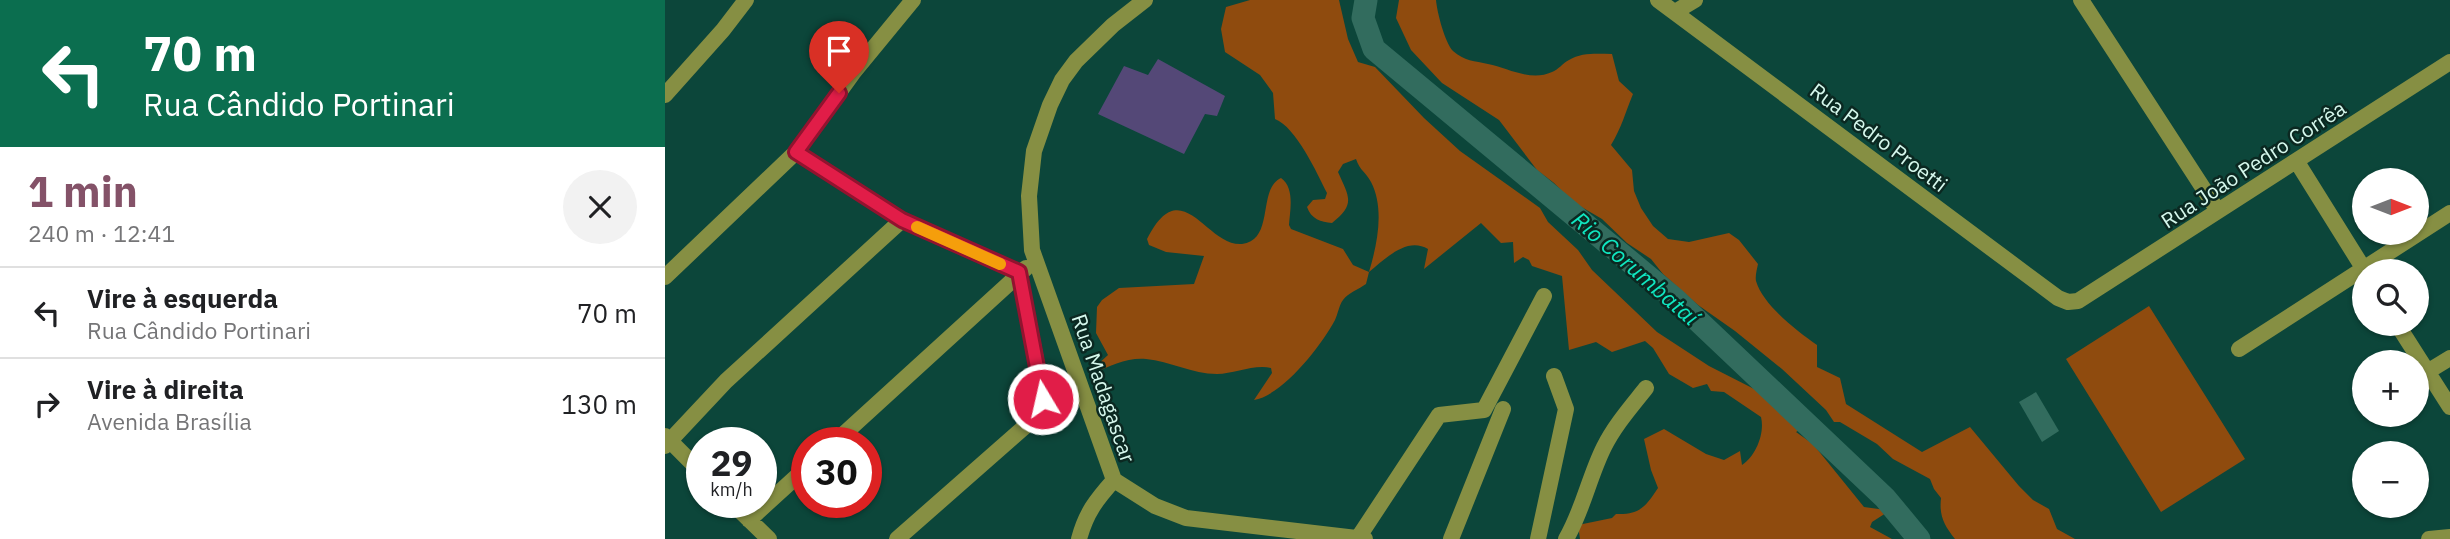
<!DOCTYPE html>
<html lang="pt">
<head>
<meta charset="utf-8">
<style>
  :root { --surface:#fff; --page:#f2f2f2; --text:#202124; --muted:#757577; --line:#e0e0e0; --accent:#845268 }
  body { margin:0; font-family:"IBM Plex Sans",sans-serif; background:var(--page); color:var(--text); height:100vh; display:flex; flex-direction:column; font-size:26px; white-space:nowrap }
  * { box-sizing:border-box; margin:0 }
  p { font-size:23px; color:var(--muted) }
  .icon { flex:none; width:38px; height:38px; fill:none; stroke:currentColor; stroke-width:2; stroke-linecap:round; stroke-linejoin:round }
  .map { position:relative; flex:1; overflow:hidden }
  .drawer { display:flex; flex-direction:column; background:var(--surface); width:665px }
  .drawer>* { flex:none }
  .hud { background:#0b6e4f; color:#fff; overflow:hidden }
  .needle { width:46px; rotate:90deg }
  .tools { position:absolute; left:1687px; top:168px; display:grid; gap:14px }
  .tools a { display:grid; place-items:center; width:77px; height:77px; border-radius:50%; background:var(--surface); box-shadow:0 2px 5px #0004; font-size:35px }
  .speed { position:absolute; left:21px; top:427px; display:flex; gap:14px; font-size:35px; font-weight:700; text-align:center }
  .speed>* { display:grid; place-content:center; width:91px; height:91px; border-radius:50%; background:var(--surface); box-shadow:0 2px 5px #0004; line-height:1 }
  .speed small { font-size:18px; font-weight:400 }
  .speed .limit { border:10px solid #d22; background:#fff; color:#111 }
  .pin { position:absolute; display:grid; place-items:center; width:60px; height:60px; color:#fff; margin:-72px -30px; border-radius:50% 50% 50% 0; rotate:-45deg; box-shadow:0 0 7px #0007 }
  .pin .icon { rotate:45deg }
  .me { position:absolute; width:77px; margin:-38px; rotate:351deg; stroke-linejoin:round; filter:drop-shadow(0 0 5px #0008) }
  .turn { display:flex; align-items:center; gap:24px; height:147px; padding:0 28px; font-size:32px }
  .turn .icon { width:91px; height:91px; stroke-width:2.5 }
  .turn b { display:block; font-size:49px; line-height:60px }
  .round { display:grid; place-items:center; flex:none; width:74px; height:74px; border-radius:37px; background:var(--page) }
  .headline { display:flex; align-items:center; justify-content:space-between; height:119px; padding:0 28px }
  h1 { font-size:42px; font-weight:800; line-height:52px; color:var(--accent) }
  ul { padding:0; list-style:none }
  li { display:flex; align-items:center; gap:21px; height:91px; padding:0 28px; border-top:2px solid var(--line) }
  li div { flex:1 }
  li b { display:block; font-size:26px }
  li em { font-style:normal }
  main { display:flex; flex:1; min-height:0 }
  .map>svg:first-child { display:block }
  .green { fill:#8f4b0e }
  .water { fill:#326c5e }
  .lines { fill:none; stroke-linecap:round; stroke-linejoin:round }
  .river { stroke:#326c5e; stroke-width:23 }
  .building { fill:#544877 }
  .minor { stroke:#868f43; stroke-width:16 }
  .route-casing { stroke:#92132f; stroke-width:18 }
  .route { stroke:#e11d48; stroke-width:12 }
  .slow { stroke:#f59e0b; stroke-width:12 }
  .labels { text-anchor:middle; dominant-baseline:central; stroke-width:5; stroke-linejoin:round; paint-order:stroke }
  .street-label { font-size:21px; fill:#d6f8ed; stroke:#0b2821 }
  .water-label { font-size:23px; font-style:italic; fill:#10e7c1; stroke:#0b2821 }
</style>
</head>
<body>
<main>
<section class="drawer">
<div class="hud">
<div class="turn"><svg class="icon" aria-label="left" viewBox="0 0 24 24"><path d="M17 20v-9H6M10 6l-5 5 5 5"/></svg><div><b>70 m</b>Rua Cândido Portinari</div></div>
</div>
<div class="headline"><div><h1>1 min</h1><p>240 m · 12:41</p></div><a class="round"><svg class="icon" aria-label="close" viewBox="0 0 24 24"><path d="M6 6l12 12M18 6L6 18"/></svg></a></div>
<ul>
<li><svg class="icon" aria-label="left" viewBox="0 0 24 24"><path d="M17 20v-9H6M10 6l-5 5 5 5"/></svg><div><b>Vire à esquerda</b><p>Rua Cândido Portinari</p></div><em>70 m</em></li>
<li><svg class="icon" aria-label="right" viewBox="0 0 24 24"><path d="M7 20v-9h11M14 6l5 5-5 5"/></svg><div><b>Vire à direita</b><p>Avenida Brasília</p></div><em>130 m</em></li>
</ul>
</section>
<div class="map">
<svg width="1785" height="539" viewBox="0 0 1785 539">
  <rect width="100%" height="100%" fill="#0c463a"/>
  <path class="green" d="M585,0H674L683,39L693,62L710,67L759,118L795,151L875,208L883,222L913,250L927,270L992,332L1044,366L1099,394L1114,410L1138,428L1131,432L1148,444L1199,507L1221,510V513L1207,522L1205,527L1227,539H915L913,525L947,518L951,514C975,515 981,506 993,488L986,470L979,439L999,429L1041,454L1059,460L1075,451L1077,465C1091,456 1100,433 1096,417L1059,392L1046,391L1042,384L1028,388L1004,374L988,348L980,341L947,352L931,342L904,350L897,276L867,266L864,260L858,257L849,263L848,242L836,243L816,223L759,269L763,249C742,236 720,259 704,272L701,284C694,289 683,293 678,300C674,305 673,314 670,320C656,346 618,395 589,400L607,373L606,368C589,364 569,374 552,374C527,374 505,361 481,359C464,357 444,366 429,373L432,365L443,355L431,333L432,307L437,300L454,288L529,284L539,256L501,252L484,245L482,239C517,170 541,247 577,244C610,240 592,189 616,178C630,188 625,210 624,225L626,229L678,249L688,265L704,272C712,245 720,209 706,182C701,172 695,171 691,159L678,164L673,172C684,197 691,204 667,223C656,222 646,219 642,207L648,200L660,199L662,193C652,173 631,127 610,119L608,93L595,75L560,52L556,29L561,7Z
    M734,0H771C772,12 780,43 788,51C799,61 810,61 823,64C843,68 866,82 887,72C893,70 898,63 904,60C917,52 933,54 947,54L954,81L968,94C960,113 957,127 946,145L967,170L969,191L976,208L988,226L1003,239L1024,242L1064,233L1074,240L1093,264C1092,269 1090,276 1091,281C1098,305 1132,331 1152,345V367L1175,378L1181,404L1257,452L1305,427L1354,486L1368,500L1384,509L1392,529L1410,539H1290C1279,525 1274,516 1276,498L1269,489L1265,479L1228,459L1212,444L1175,422H1169L1161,410L1117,369L1070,331L1033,305L998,274L986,259L962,243L937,219L908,202L889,183L872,170L834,120L777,83L746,50L731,18Z
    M1484,306L1580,459L1496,512L1401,359Z"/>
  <path class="water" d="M1371,392L1394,431L1377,442L1354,402Z"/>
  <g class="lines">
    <path class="river" d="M701,0L698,18L709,49L1010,299L1220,498L1254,539"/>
  </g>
  <path class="building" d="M493,59L560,96L552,116L540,114L519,154L433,114L459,66L483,75Z"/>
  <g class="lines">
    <path class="minor" d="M480,0L448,25L411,61L397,80L385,105L369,151L364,196L367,250L449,480L490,506L521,518L700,539
      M993,0L1393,298L1403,302L1413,301L1785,62
      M1416,0L1553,211
      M1010,12L1030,0
      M0,95L58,30L81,0
      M131,152L237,220L354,272
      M1632,162L1700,271
      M0,277L131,152L188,73L248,0
      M1732,324L1785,407
      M1574,349L1785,213
      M1762,372L1785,358
      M0,436L37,473
      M169,443L361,268
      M0,446L61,381L237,220
      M66,502L104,539
      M84,520L142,467
      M693,538L774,415L819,410L879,296
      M232,539L372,416L378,399L377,390L354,272
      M414,539C421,513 431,500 449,480
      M786,539L838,409
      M873,539L901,409L889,376
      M901,539C918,510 924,477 939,447C950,425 966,407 981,388
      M1764,539L1785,537"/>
  </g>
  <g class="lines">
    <defs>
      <path id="route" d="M174,93L131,152L237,220L354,272L378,399"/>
    </defs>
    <use href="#route" class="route-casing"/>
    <use href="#route" class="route"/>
    <path class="slow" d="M252,227L335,264"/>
  </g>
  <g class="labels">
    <g class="street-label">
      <text transform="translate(1214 137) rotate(37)">Rua Pedro Proetti</text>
      <text transform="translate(1588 164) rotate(-33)">Rua João Pedro Corrêa</text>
      <text transform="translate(439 388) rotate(71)">Rua Madagascar</text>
    </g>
    <g class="water-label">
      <text transform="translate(971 268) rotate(41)">Rio Corumbataí</text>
    </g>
  </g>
</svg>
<div class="tools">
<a><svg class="needle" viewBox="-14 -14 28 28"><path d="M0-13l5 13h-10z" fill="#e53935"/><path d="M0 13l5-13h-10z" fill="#757577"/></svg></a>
<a><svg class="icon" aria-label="search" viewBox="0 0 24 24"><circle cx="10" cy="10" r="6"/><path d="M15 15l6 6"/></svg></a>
<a>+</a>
<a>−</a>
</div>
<div class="speed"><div>29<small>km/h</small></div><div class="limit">30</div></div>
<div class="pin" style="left:174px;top:93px;background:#d93025"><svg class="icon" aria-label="arrive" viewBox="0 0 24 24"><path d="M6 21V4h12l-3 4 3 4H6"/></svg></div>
<svg class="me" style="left:378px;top:399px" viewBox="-20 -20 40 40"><circle r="17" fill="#e11d48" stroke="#fff" stroke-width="3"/><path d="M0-11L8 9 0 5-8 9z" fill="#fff"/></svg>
</div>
</main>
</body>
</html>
